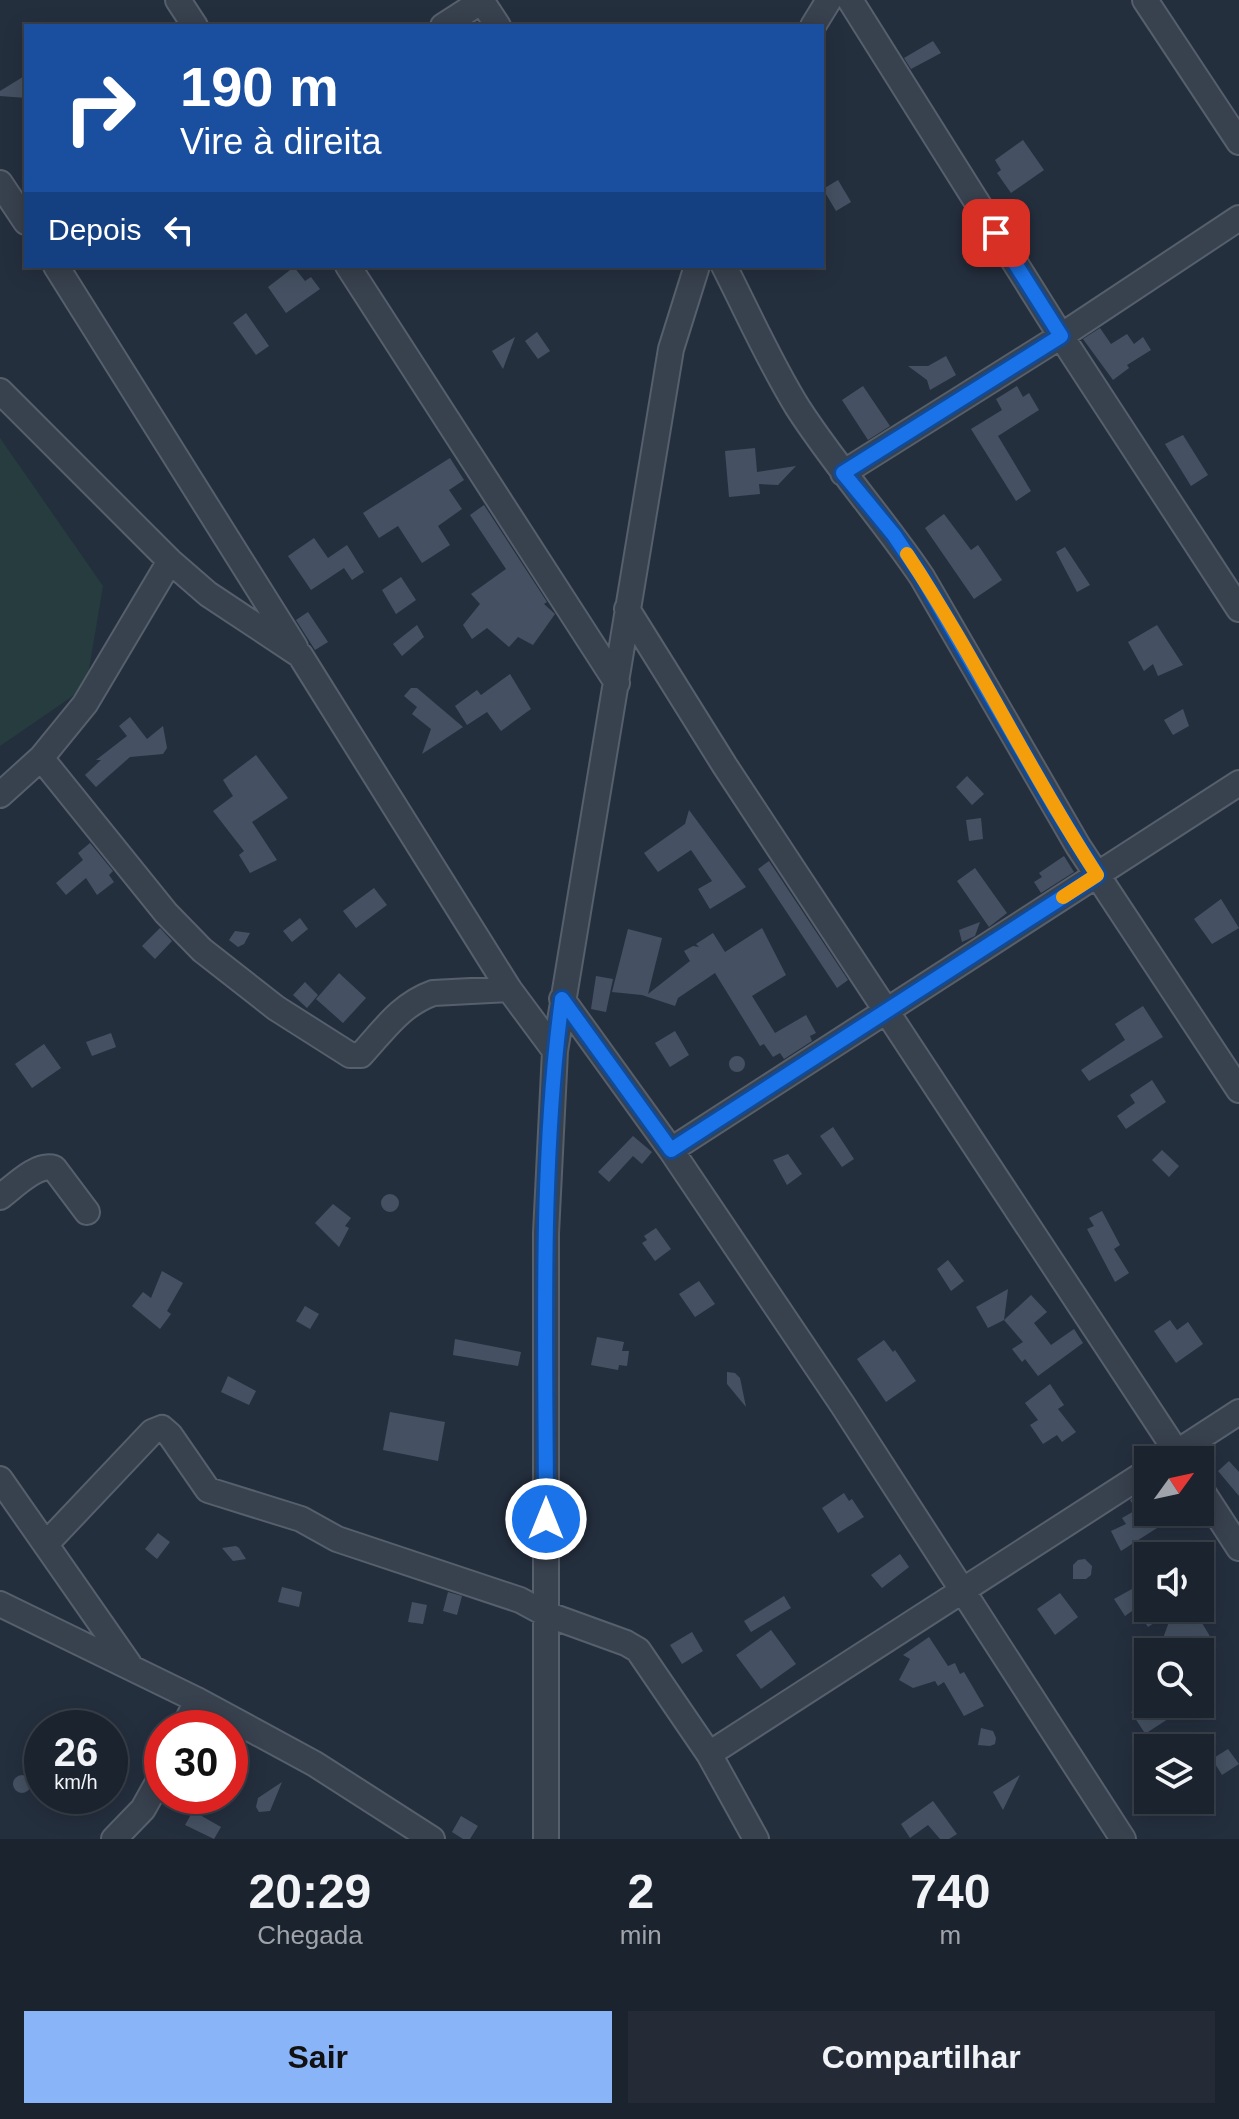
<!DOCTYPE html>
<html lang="pt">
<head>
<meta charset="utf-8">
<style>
  :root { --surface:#1b232e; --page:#242b36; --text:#f1f3f6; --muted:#a0a4aa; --line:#39404a; --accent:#8ab4f8 }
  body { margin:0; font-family:Helvetica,sans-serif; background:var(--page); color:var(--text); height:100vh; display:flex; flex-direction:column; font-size:30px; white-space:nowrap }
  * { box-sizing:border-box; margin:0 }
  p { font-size:26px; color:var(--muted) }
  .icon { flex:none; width:44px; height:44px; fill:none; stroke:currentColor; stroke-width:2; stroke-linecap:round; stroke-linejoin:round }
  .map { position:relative; height:1839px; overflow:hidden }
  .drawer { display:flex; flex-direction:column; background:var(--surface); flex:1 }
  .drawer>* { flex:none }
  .guide { position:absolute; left:24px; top:24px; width:800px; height:244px; border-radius:0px; box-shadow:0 4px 20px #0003,0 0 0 2px var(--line); background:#1a4fa0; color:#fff; overflow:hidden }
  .needle { width:52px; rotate:57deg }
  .fabs { position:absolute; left:1134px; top:1446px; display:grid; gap:16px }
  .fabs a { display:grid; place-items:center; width:80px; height:80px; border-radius:0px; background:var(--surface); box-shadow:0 4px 20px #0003,0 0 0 2px var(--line); font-size:40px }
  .speed { position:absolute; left:24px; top:1710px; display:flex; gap:16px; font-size:40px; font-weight:700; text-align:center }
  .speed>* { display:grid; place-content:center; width:104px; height:104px; border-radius:50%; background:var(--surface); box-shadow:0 4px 20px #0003,0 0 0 2px var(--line); line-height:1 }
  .speed small { font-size:20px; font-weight:400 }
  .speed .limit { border:12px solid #d22; background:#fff; color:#111 }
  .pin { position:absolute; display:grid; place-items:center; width:68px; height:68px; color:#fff; margin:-34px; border-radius:16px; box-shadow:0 4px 12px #0006 }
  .me { position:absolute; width:88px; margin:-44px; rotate:0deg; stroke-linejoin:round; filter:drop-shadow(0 0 6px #0008) }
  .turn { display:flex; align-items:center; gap:28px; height:168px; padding:0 24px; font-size:36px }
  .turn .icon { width:104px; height:104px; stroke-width:2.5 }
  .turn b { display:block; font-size:56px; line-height:68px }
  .then { display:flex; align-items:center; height:76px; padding:0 24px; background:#0003; gap:16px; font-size:30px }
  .eta { display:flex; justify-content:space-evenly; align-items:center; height:136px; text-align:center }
  .eta b { font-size:48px; font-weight:700; line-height:56px }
  .action { display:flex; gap:16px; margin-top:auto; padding:16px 24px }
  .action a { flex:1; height:92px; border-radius:0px; background:var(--accent); color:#111; font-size:32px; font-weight:700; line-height:92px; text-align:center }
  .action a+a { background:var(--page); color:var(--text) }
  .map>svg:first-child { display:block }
  .green { fill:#263c3f }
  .building { fill:#455162 }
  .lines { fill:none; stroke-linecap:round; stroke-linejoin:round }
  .minor-casing { stroke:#565f6c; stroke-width:28 }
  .minor { stroke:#38414e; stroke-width:24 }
  .route-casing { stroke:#114b97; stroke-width:20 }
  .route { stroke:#1a73e8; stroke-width:14 }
  .slow { stroke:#f59e0b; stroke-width:14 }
</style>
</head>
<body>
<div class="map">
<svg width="1239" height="1839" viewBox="0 0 1239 1839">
  <rect width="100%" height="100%" fill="#242f3e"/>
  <path class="green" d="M0,438L103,586L86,687L0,746Z"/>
  <path class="building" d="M933,41L941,53L911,69L904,58Z
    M26,75V98L0,96V91Z
    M1023,140L1044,170L1011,193L997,173L1001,170L995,160Z
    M838,180L851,202L836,211L823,189Z
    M294,267L305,281L311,277L320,289L286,313L268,287Z
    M246,313L269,346L256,355L233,323Z
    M1100,328L1111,344L1127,334L1134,344L1143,337L1151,350L1127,365L1129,368L1113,380L1083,339Z
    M537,332L550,351L538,359L525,341Z
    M515,337L503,369L492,351Z
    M946,356L956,375L930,390L927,380L908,366H928Z
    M863,386L890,426L868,440L842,400Z
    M1017,386L1023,397L1029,393L1039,410L998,436L1031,491L1016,501L971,429L1002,410L996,399Z
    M1183,435L1208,475L1191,486L1165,444Z
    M755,448L757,472L796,466L778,485L759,484L760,494L729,497L725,451Z
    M450,458L464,480L449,490L462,509L438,526L450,545L422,563L398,526L379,538L363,513Z
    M484,505L547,602L544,604L555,614L533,645L518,637L509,647L487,628L472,639L463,625L480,604L471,594L506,569L470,515Z
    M944,514L971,550L978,545L1002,580L974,599L925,528Z
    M314,538L328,558L347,545L364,572L352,580L344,568L311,590L288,556Z
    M1065,547L1090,585L1077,592L1056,552Z
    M401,577L416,600L396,614L382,590Z
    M308,612L328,642L315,650L296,620Z
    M417,625L424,637L402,656L393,644Z
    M1157,625L1183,665L1158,676L1153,664L1144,671L1128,642Z
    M510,674L531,709L501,731L487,712L467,725L455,706L477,690L481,695Z
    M411,688H417L463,727L422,754L431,729L412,714L417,707L404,696Z
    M1183,709L1189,726L1173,735L1164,720Z
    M130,717L147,739L163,726L167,748L163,754L130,757L96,787L85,775L101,760H96L127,736L119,726Z
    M256,755L288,798L252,822L277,860L250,873L239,855L244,851L213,811L233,796L223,780Z
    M967,776L984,794L972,805L956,787Z
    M689,810L746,887L710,909L698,889L712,881L691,850L658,872L644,853L685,824Z
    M981,818L983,839L969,841L966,820Z
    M90,843L113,871L109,875L114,882L97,895L86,878L66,895L56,883L83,860L78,853Z
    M1064,856L1074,872L1041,893L1034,882L1042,877L1039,873Z
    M769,861L848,980L837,988L758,869Z
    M975,868L1007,913L989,927L957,881Z
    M374,888L387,905L356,928L343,911Z
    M1221,899L1239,928L1212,944L1194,919Z
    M300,918L308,929L292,942L283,931Z
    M980,922L975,936L962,942L959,930Z
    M160,928L172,941L155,959L142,946Z
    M762,928L786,975L752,996L775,1033L806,1015L816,1033L810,1036L812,1041L784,1059L780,1053L773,1057L764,1044L760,1046L715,973L678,998L675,1006L642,995L612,992L628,929L662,938L648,994L690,961L684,951L693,946L699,947L696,944L713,933L725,952Z
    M235,931L250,933L244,944L238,947L229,940Z
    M339,973L366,998L343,1023L316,999Z
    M596,976L613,979L606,1012L591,1009Z
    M305,982L318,995L307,1008L293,995Z
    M1143,1006L1163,1037L1089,1081L1081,1070L1125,1040L1115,1024Z
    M675,1031L689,1055L670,1067L655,1043Z
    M111,1033L116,1047L92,1056L86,1042Z
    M44,1044L61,1068L32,1088L15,1064Z
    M729 1064a8 8 0 1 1 16 0a8 8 0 1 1-16 0Z
    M1152,1080L1166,1102L1126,1129L1117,1116L1135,1103L1130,1095Z
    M833,1127L854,1159L842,1167L820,1136Z
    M633,1136L652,1152L642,1164L633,1156L609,1182L598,1172Z
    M1162,1150L1179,1166L1169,1177L1152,1160Z
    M788,1154L802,1174L787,1185L773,1160Z
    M381 1203a9 9 0 1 1 18 0a9 9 0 1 1-18 0Z
    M333,1204L351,1218L345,1226L349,1228L339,1247L315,1223Z
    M1102,1211L1120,1245L1114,1249L1129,1273L1115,1282L1087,1229L1094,1226L1089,1218Z
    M656,1228L671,1249L655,1261L642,1243L647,1240L644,1236Z
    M948,1260L964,1281L951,1291L937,1269Z
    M162,1271L183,1283L167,1311L171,1314L160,1329L132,1306L143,1292L151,1298Z
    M699,1281L715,1304L695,1317L679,1294Z
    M1008,1289L1004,1320L988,1328L976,1307Z
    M1031,1295L1047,1312L1034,1323L1051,1345L1074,1329L1083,1343L1038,1376L1025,1359L1022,1362L1012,1349L1023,1342L1004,1320Z
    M305,1306L319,1314L310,1329L296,1321Z
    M1170,1320L1177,1330L1188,1322L1203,1344L1176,1363L1154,1331Z
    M597,1337L624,1342L622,1351H629L627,1366L619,1365L618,1370L591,1365Z
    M455,1339L521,1352L518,1366L453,1355Z
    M884,1340L893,1352L895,1350L916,1381L886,1402L857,1359Z
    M727,1372L735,1373L740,1378L746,1407L727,1384Z
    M228,1376L256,1391L249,1405L221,1392Z
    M1050,1384L1064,1405L1058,1409L1076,1432L1062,1442L1057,1435L1043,1444L1030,1425L1038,1420L1025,1403Z
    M390,1412L445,1422L438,1461L383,1450Z
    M1229,1461L1239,1472V1496L1218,1471Z
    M1148,1489V1512H1158L1165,1523L1121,1551L1111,1531L1126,1524L1122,1518L1136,1510L1130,1500Z
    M844,1493L849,1501L852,1499L864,1517L838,1533L822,1508Z
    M158,1533L170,1542L157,1559L145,1549Z
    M236,1546L239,1548L246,1559L233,1561L222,1548Z
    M900,1554L909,1567L882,1588L871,1575Z
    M1085,1559L1092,1566L1091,1575L1086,1579H1073V1565L1078,1560Z
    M1148,1580V1608H1157L1163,1617L1148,1627L1135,1609L1125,1616L1114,1599Z
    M282,1587L302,1592L299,1607L278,1602Z
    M448,1592L462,1596L457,1615L443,1611Z
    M1060,1593L1078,1617L1055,1635L1037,1609Z
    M784,1596L791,1608L751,1632L744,1621Z
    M412,1602L427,1605L423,1624L408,1622Z
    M1174,1608H1193L1211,1638L1189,1652H1158Z
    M771,1630L796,1664L761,1689L736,1655Z
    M692,1632L703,1651L682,1664L670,1645Z
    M929,1637L948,1666L955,1663L960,1674L964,1672L984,1706L964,1716L944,1682L938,1686L935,1681L913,1688L899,1680L910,1659L903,1655Z
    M1148,1701V1714L1160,1706L1168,1719L1148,1732V1738L1131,1712Z
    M981,1728L993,1731L996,1738L995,1744L990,1746L978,1745Z
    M1228,1749L1239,1764L1222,1775L1212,1759Z
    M13 1784a9 9 0 1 1 18 0a9 9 0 1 1-18 0Z
    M1020,1775L1003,1810L993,1792Z
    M282,1782L270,1811L259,1812L256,1807L258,1798Z
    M933,1801L957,1834L949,1839H940L928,1825L910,1838L901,1824Z
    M193,1811L221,1827L214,1839L185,1825Z
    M461,1816L478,1826L470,1839H463L452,1832Z"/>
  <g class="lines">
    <defs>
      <path id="minor" d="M178,0L195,26
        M481,0L498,26
        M850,0L1061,336L1239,609
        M1145,0L1239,142
        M443,26L482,1
        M813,26L829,0
        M0,183L26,222
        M56,266L295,647
        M348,266L617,683
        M724,266C748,313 770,363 798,408C836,467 883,519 922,577L1078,846L1239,1090
        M0,391L170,561L208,594L300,655L509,989L555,1051
        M843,473L1061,336L1239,218
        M627,609L725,766L1182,1460
        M41,758L166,913L202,950L276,1008L350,1055H361C384,1030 400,1005 433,993L509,989
        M0,795L41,758L85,704L170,561
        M562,999L671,1150L842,1404L1123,1839
        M671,1150L1239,783
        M0,1197C14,1187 36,1163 54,1168L87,1212
        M1165,1460L1239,1412
        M0,1479L129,1664
        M1200,1488L1239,1548
        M46,1544L152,1432L162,1428L170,1435L208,1490L301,1519L337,1539L520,1600L546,1614L626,1643L638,1650L709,1754L756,1839
        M0,1604L197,1700L315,1764L432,1839
        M184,1728L197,1700
        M709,1754L1148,1471
        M114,1839L143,1809L162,1775
        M546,1839V1233L555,1051L671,349L697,266"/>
    </defs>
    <use href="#minor" class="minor-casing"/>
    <use href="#minor" class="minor"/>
  </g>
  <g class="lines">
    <defs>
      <path id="route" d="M546,1519C546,1346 539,1171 562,999L671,1150L1097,875L1055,808L922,577L894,535L843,473L1061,336L996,233"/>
    </defs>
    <use href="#route" class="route-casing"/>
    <use href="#route" class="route"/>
    <path class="slow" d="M907,554C976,658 1029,771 1097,875L1063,897"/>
  </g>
</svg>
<div class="fabs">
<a><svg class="needle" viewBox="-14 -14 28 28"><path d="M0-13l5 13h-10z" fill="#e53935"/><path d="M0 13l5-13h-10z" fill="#a0a4aa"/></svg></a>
<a><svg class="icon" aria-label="sound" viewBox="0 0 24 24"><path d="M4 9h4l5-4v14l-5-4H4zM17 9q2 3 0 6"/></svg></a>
<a><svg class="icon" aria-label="search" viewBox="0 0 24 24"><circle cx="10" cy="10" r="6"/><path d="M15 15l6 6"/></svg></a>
<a><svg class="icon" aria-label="layers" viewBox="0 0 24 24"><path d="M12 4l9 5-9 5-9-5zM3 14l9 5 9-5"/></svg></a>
</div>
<div class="speed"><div>26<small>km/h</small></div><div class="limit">30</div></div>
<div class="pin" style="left:996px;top:233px;background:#d93025"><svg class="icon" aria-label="arrive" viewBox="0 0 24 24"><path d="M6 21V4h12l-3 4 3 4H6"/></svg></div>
<svg class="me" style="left:546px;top:1519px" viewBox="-20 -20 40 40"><circle r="17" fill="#1a73e8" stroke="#fff" stroke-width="3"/><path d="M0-11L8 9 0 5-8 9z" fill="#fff"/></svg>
<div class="guide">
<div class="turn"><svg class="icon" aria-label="right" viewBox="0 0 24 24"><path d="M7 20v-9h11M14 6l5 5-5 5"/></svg><div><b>190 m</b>Vire à direita</div></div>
<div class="then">Depois<svg class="icon" aria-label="left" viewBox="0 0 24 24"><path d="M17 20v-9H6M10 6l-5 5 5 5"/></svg></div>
</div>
</div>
<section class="drawer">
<div class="eta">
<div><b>20:29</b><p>Chegada</p></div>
<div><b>2</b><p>min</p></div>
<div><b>740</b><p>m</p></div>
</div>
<div class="action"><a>Sair</a><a>Compartilhar</a></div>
</section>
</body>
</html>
